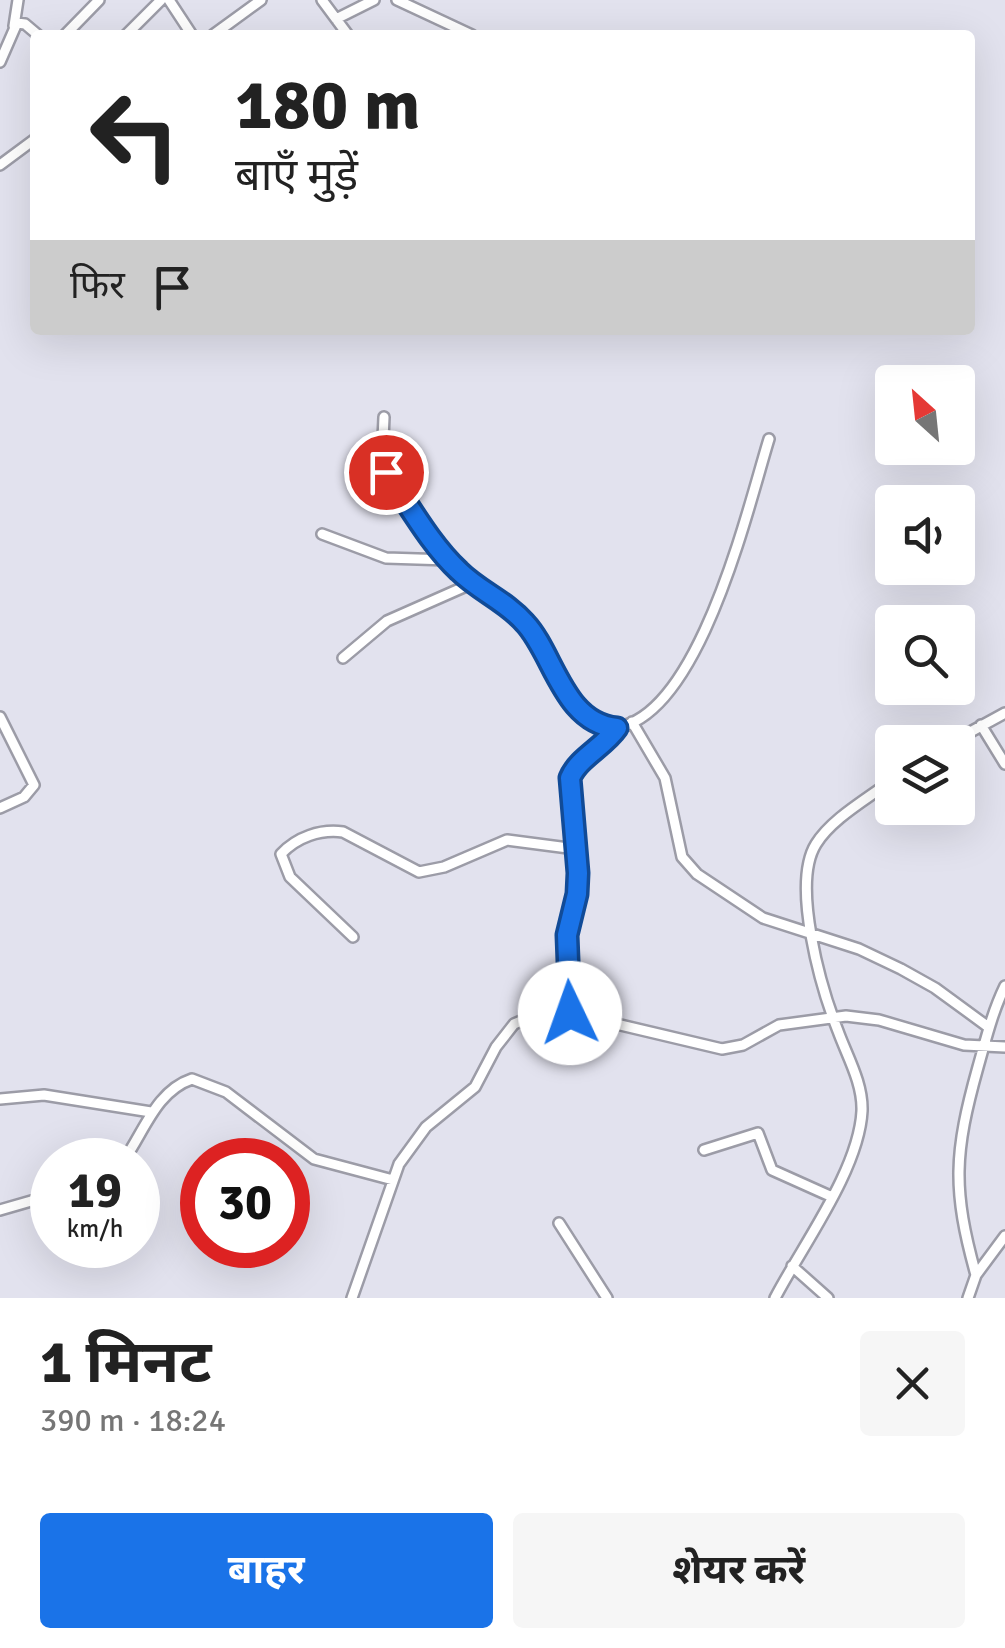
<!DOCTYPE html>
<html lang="hi">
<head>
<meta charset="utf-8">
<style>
  :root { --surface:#fff; --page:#f6f6f6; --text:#222; --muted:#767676; --accent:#1a73e8 }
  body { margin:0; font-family:Signika,"Noto Sans Devanagari",sans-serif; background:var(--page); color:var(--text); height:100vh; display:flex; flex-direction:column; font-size:38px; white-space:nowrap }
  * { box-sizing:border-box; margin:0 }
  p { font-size:32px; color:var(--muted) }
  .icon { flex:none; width:55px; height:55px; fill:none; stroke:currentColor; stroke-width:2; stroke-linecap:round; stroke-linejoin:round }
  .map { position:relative; height:1298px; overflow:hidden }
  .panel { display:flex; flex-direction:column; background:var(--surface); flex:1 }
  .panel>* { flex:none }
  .top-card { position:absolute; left:30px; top:30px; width:945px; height:305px; border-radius:10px; box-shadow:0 10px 40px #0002; background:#fff; color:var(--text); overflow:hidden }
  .needle { width:65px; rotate:333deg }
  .buttons { position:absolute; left:875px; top:365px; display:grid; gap:20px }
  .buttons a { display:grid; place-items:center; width:100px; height:100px; border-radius:10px; background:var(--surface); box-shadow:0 10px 40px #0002; font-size:50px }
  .speed { position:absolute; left:30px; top:1138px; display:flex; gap:20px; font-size:50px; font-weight:700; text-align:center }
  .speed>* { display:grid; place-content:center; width:130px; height:130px; border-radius:50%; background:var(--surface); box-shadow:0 10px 40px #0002; line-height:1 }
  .speed small { font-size:25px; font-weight:400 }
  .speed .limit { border:15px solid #d22; background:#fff; color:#111 }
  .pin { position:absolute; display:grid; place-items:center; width:85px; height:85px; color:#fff; margin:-42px; border:5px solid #fff; border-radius:50%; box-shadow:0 2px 10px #0007 }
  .me { position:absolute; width:110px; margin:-55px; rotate:357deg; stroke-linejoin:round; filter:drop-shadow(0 0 8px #0008) }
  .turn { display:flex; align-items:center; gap:35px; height:210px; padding:0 40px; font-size:45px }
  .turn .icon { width:130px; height:130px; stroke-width:2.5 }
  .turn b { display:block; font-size:70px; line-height:85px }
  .then { display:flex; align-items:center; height:95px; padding:0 40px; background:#0003; gap:20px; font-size:38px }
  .round { display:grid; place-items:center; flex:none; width:105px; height:105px; border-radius:10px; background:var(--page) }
  .headline { display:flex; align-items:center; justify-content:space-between; height:170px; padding:0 40px }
  h1 { font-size:60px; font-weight:700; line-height:75px }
  .action { display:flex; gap:20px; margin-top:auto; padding:20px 40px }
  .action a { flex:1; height:115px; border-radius:10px; background:var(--accent); color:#fff; font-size:40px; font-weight:700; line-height:115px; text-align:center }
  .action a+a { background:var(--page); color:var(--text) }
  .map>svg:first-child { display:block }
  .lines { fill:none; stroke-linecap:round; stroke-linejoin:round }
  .street-casing { stroke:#9c9ca7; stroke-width:14 }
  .street { stroke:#fff; stroke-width:9 }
  .route-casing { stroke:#114b97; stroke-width:25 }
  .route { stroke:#1a73e8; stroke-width:18 }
</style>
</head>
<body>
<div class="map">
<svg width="1005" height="1298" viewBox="0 0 1005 1298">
  <rect width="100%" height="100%" fill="#e2e2ee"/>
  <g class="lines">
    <defs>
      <path id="street" d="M169,0L192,35
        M322,0L348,35
        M397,0L472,35
        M336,19L374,0
        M14,26L18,0
        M65,35L99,0
        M126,35L161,0
        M213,35L261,0
        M0,62L17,23L25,24L38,35
        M0,165L35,139
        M384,417L382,462L449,560L523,619L560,687L595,720L611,728C698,724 748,507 769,439
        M322,534L386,558L449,560
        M343,658L387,621L473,583
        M0,717L34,785L24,797L0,808
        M632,722L665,778L682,857L697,874L763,918L859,949L901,969L935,988L987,1026
        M981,725L1005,764
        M952,742L1005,713
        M353,937L290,877L281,854C297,837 320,829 343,832L419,872L444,867L507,840L576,849
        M570,1013L567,935L577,894L578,873L570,778C578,758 604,747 617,729
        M0,1099L44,1095L151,1112
        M704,1150L758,1133L772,1170L830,1196
        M124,1160C144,1132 156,1091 192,1079L226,1092L314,1159L393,1180
        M0,1210L52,1195
        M559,1223L607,1298
        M792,1266L828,1298
        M976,1275C952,1189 954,1153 978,1067C986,1039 992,1013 1005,986
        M352,1298L399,1164L426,1127L475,1087L496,1047L514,1024L540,1013H570L722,1049L743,1045L779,1025L846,1016L879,1020L964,1045L1005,1047
        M775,1298C802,1246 859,1170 862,1111C863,1083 847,1056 838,1031C821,988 791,884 816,844C832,818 869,798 892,780
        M968,1298L976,1275L1005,1236"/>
    </defs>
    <use href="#street" class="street-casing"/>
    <use href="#street" class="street"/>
  </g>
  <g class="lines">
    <defs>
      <path id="route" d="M386,472C409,505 430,544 459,571C479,591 506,601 525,623C554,654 563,723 617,728C604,747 578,758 570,778L578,873L577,894L567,935L570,1013"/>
    </defs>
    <use href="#route" class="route-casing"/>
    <use href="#route" class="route"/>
  </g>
</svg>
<div class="buttons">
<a><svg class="needle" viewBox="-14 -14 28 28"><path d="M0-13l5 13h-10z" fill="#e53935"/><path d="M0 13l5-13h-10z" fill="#767676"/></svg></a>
<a><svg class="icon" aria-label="sound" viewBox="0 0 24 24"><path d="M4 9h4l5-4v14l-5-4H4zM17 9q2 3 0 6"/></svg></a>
<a><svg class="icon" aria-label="search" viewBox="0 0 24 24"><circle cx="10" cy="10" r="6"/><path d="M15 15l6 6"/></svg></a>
<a><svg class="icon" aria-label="layers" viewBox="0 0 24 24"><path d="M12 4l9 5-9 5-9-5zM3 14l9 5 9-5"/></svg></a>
</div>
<div class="speed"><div>19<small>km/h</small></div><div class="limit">30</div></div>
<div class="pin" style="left:386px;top:472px;background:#d93025"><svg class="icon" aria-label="arrive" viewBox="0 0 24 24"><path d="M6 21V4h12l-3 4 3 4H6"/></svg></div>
<svg class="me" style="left:570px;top:1013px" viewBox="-20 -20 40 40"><circle r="19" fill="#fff"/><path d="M0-13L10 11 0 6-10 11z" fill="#1a73e8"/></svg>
<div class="top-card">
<div class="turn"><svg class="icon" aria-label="left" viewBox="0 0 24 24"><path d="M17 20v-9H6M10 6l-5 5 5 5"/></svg><div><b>180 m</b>बाएँ मुड़ें</div></div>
<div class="then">फिर<svg class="icon" aria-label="arrive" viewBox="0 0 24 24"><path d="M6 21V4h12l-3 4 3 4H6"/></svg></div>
</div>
</div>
<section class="panel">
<div class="headline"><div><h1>1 मिनट</h1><p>390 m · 18:24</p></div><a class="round"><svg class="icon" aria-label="close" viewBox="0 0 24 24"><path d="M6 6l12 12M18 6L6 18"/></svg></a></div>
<div class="action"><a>बाहर</a><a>शेयर करें</a></div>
</section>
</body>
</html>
